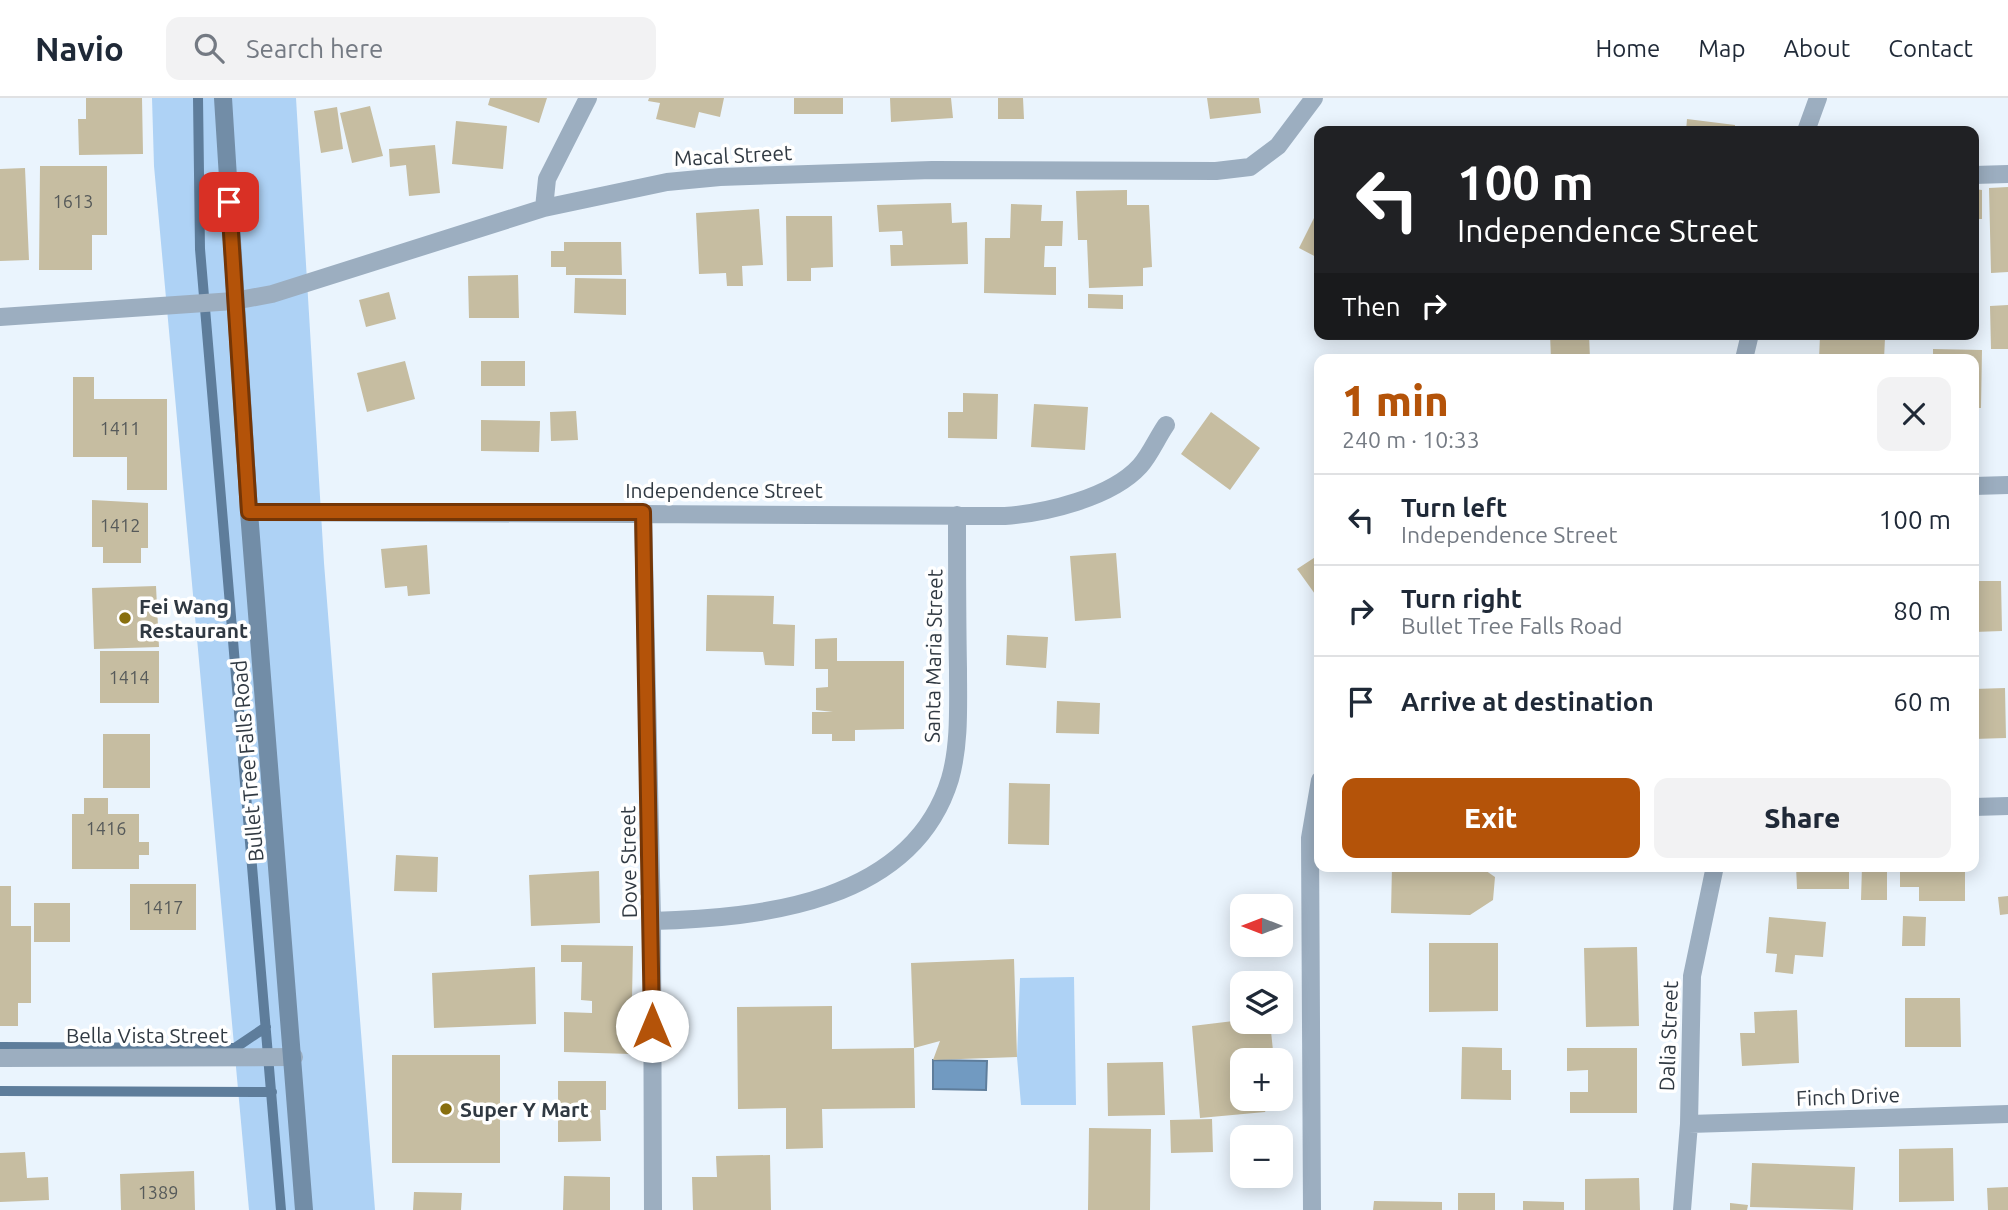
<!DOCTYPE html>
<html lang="en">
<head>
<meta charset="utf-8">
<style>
  :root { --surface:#fff; --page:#f2f2f3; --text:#1f2937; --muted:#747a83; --line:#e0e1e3; --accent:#b45309 }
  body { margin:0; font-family:Ubuntu,sans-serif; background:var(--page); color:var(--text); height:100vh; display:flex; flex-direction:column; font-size:26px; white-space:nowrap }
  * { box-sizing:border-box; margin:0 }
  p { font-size:23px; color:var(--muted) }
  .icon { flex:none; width:38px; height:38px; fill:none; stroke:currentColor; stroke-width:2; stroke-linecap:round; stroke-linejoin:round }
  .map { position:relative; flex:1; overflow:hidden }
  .side { position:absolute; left:1314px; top:256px; width:665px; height:518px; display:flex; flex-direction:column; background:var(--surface); border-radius:14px; box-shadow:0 4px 18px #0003 }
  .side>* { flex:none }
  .banner { position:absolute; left:1314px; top:28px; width:665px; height:214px; border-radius:14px; box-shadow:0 4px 18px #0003; background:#202124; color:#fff; overflow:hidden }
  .needle { width:46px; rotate:270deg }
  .controls { position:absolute; left:1230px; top:796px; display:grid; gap:14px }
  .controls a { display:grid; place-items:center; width:63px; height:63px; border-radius:14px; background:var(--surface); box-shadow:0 4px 18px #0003; font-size:35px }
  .pin { position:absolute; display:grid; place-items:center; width:60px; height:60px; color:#fff; margin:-30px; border-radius:14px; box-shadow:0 4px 10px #0006 }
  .me { position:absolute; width:77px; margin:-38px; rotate:0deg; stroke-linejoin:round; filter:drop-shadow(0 0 5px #0008) }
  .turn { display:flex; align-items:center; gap:24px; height:147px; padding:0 28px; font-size:32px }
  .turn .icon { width:91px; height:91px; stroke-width:2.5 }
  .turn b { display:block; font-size:49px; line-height:60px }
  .then { display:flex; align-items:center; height:66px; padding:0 28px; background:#0003; gap:14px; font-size:26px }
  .round { display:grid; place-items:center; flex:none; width:74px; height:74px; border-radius:14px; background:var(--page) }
  .headline { display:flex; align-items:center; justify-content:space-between; height:119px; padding:0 28px }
  h1 { font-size:42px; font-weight:800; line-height:52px; color:var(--accent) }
  .primary-button { display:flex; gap:14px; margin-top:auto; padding:14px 28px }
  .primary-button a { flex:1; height:80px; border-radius:14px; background:var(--accent); color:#fff; font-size:28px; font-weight:800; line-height:80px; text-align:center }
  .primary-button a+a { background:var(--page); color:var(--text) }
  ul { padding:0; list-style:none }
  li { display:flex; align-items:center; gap:21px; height:91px; padding:0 28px; border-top:2px solid var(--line) }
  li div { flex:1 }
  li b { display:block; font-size:26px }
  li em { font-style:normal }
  header { display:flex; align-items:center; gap:42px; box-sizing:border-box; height:98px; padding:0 35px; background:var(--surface); border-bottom:2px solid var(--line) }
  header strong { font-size:33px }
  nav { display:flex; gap:38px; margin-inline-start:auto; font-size:24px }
  .search { width:490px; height:63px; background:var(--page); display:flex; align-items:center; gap:18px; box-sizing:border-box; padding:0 24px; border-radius:14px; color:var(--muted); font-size:26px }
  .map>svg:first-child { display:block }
  .green { fill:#aed2f5 }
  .water { fill:#719ac1; stroke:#5e7d9b; stroke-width:2 }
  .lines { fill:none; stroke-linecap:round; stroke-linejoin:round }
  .stream { stroke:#5e7d9b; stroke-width:10 }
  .building { fill:#c6bda1 }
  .minor { stroke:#9caec0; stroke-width:18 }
  .tertiary { stroke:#9caec0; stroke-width:18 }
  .secondary { stroke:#728da7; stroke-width:18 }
  .route-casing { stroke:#753606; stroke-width:18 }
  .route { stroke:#b45309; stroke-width:12 }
  .poi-dot { fill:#886f0f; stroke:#fff; stroke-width:2.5 }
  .labels { text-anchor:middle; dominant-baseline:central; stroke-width:7; stroke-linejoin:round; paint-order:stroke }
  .number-label { font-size:18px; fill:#565a5a }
  .street-label { font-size:21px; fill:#303942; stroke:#fff }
  .poi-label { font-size:21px; font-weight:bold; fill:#303942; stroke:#fff; text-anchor:start }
</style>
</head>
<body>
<header>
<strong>Navio</strong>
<div class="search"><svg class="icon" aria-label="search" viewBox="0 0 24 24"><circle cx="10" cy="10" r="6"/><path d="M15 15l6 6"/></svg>Search here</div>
<nav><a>Home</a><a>Map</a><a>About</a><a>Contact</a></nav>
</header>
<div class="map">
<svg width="2008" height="1112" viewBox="0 0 2008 1112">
  <rect width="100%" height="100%" fill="#eaf4fd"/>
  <path class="green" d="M152,0H296L324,465L375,1112H249L154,68Z
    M1074,879L1076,1007H1021L1017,959L1020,880Z"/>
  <path class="water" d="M933,962L987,963L986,992L933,991Z"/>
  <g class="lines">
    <path class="stream" d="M198,0L200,151L281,1112
      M0,949L235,950L266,929
      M0,993L272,994"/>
  </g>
  <path class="building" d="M86,0H142L143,56L79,57L78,21H86Z
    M490,0H547L539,25L488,7Z
    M649,0H724L720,19L699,14L695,30L656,21L660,5L648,3Z
    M794,0H843V16H794Z
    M890,0H951L953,20L891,24Z
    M998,0H1023L1024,21H998Z
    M1207,0H1259L1261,15L1210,21Z
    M370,8L383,58L352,65L340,15Z
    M337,9L343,51L321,55L314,13Z
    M1687,21L1735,27V33H1686Z
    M456,23L507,28L503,71L452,66Z
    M435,47L440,95L409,98L406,67L390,69L389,51Z
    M40,68H107V137H92V172H39Z
    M25,70L29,162L0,163V71Z
    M2008,89V174L1991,175L1989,90Z
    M1974,91L1982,92V121H1974Z
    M1127,92V107H1149L1152,169L1143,170V188L1089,190L1087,142H1078L1076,93Z
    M951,105L952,125L967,124L968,166L891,168L890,147H903L902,133L879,134L877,107Z
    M1011,106L1042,107L1041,123H1063L1062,148H1045L1044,169H1056V197L984,195L985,140H1010Z
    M759,111L763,167L742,168L743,188H727L726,175L699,176L696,115Z
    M1317,114L1320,115V161L1299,150Z
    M786,118H832L833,169L811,170V183H787Z
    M564,144H621L622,177H566V169H551V153H564Z
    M518,177L519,220H469L468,178Z
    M575,180L626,181V217L574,215Z
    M389,194L396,221L366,229L359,202Z
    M1088,196L1123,197V211L1088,210Z
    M2008,207V251H1991L1990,208Z
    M1550,236H1589L1590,261H1551Z
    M1820,238L1885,240L1884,261H1819Z
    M1933,251L1982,252L1981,310H1974V261H1933Z
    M405,263L415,301L367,314L357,275Z
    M481,263H525V288H481Z
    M73,279H94V301H167V392H127V359H73Z
    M963,295L998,296L997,341L948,340V314H963Z
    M1034,306L1088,309L1085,352L1031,349Z
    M576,313L578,342L551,343L550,314Z
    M1211,314L1260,350L1230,392L1181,356Z
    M481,322L540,323L539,354L481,353Z
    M92,402L148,405V450H141V465H103V449H92Z
    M427,447L430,496L408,498L407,488L385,490L381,451Z
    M1116,455L1121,520L1075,523L1070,458Z
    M1320,456V503L1297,471Z
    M1974,483H2001L2002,533L1974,534Z
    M156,488L159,549L94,551L92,490Z
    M707,497L774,498L773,526L795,527L794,568L765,567L763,554L706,553Z
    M1007,537L1048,539L1046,570L1006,567Z
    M837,540V563H904V631L855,632V643H832V636H812V614H833L816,612V590L828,589V571H815V541Z
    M100,553H159V605H100Z
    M2005,590L2006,640L1974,641V591Z
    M1057,603L1100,605L1099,636L1056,635Z
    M103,636H150V690H103Z
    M1009,685L1050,686L1049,747L1008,746Z
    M84,700H108V716H139V744H149V757H139V771H72V716H84Z
    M396,757L438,759L437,794L394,793Z
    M1392,768H1479L1495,779L1493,802L1470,817L1391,815Z
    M1796,768H1849V791H1797Z
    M1862,768H1887V802H1861Z
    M1900,768H1965V803H1919V789H1900Z
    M599,773L600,825L531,828L529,777Z
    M130,786H196V832H130Z
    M0,788H11V828H31V905H18V928H0Z
    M2008,798V816L2000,817L1998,799Z
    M34,805H70V844H34Z
    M1903,818L1926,819L1925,848H1902Z
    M1769,819L1826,824L1823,859L1795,857L1793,876L1775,874L1777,856L1766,855Z
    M1429,845H1498V913L1429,914Z
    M561,847L633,848L631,956L564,954V914L592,915V903L581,902L582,864H561Z
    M1637,849L1639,928L1586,929L1584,850Z
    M1014,861L1017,959L933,962L940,943L914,950L915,1010L822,1011L823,1050L786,1051V1010L738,1011L737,909L832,908V951L914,950L911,865Z
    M535,869L536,926L434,930L432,875Z
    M1905,900H1960L1961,949H1905Z
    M1797,912L1799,965L1742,968L1740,935H1755L1754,914Z
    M1242,922L1270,924L1274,962H1242V1001H1271L1265,1014L1200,1020L1192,928Z
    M1462,949L1502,950V972H1511V1002L1461,1001Z
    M1567,950H1637V1015H1570V994H1588V972L1567,973Z
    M392,957H500V1065H392Z
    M1163,964L1165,1017L1108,1018L1107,965Z
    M558,983H606V1012H600L601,1043L558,1044Z
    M1212,1021L1213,1054L1171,1055L1170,1022Z
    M1089,1030L1151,1031L1150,1112H1088Z
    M1953,1050L1954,1103L1899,1104V1051Z
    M25,1054L27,1080L48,1079L49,1102L0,1104V1055Z
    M770,1057L771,1112H693L692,1079H717L716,1058Z
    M1752,1065L1855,1069L1853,1112L1750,1109Z
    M194,1073L195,1112H121L120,1076Z
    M564,1078L610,1079V1112H563Z
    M1639,1080L1640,1112H1585V1081Z
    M2008,1089V1112H1988L1987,1090Z
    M414,1094L462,1095L461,1112H413Z
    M1458,1095H1495V1112H1458Z
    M1374,1103L1442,1104V1112H1373Z
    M1523,1103L1564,1104V1112H1523Z
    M1730,1105L1748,1107L1747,1112H1730Z"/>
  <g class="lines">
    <path class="minor" d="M1806,33L1818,0
      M1974,77L2008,76
      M544,110L547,81L588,0
      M234,203L272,196L544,110L667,84L720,79L932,72L1216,73L1250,69L1278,48L1314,0
      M1744,261L1750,236
      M1974,388L2008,387
      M249,414L1005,418C1045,415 1111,400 1140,368C1150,357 1157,340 1166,327
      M643,414L652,823L653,1112
      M1974,709L2008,708
      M652,823C761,820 912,805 950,681C960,646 958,607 958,571C957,519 957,468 957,417
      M1689,1026L2008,1016
      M1312,1112L1310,740L1320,682
      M1682,1112L1689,1026L1692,878L1715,768"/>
    <path class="tertiary" d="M0,219L234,203
      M0,960L294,959"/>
    <path class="secondary" d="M223,0L249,414L304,1112"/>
  </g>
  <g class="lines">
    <defs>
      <path id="route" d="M229,104L249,414H643L652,928"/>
    </defs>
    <use href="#route" class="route-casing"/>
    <use href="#route" class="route"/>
  </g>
  <g class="poi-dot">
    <circle cx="125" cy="520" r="7"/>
    <circle cx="446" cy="1011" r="7"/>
  </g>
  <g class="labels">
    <g class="number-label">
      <text x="73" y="103">1613</text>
      <text x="120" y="330">1411</text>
      <text x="120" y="427">1412</text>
      <text x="129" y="579">1414</text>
      <text x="106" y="730">1416</text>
      <text x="163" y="809">1417</text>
      <text x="158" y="1094">1389</text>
    </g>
    <g class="street-label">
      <text transform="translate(733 57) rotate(-3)">Macal Street</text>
      <text x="724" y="392">Independence Street</text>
      <text transform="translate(933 558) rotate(-89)">Santa Maria Street</text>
      <text transform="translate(247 663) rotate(-95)">Bullet Tree Falls Road</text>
      <text transform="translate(628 764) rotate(-91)">Dove Street</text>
      <text x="147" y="937">Bella Vista Street</text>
      <text transform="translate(1668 938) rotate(-88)">Dalia Street</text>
      <text transform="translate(1848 998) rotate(-2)">Finch Drive</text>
    </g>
    <g class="poi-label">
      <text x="139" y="508">Fei Wang<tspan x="139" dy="24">Restaurant</tspan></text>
      <text x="460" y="1011">Super Y Mart</text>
    </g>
  </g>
</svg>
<div class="controls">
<a><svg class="needle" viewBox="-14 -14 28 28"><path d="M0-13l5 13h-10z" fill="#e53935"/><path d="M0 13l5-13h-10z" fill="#747a83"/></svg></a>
<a><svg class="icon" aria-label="layers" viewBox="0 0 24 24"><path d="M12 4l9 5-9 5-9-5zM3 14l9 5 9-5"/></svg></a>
<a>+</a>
<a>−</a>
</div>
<div class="pin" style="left:229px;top:104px;background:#d93025"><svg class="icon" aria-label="arrive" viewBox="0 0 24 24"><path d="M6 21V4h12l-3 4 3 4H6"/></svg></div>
<svg class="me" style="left:652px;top:928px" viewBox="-20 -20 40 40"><circle r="19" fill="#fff"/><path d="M0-13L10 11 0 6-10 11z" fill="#b45309"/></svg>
<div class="banner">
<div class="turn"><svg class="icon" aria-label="left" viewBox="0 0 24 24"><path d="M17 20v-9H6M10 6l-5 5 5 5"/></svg><div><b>100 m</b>Independence Street</div></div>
<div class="then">Then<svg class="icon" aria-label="right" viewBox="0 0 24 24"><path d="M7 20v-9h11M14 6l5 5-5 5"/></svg></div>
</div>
<section class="side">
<div class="headline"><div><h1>1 min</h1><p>240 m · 10:33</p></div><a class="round"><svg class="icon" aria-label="close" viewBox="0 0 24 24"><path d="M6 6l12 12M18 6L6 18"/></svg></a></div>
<ul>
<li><svg class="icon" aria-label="left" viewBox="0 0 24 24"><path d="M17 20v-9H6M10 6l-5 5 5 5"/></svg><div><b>Turn left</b><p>Independence Street</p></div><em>100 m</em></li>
<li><svg class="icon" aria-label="right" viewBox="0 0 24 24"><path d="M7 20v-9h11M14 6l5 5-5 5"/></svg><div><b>Turn right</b><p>Bullet Tree Falls Road</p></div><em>80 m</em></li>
<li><svg class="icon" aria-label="arrive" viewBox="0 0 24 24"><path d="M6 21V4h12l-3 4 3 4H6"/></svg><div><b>Arrive at destination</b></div><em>60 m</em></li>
</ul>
<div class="primary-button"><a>Exit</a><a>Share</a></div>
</section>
</div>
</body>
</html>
